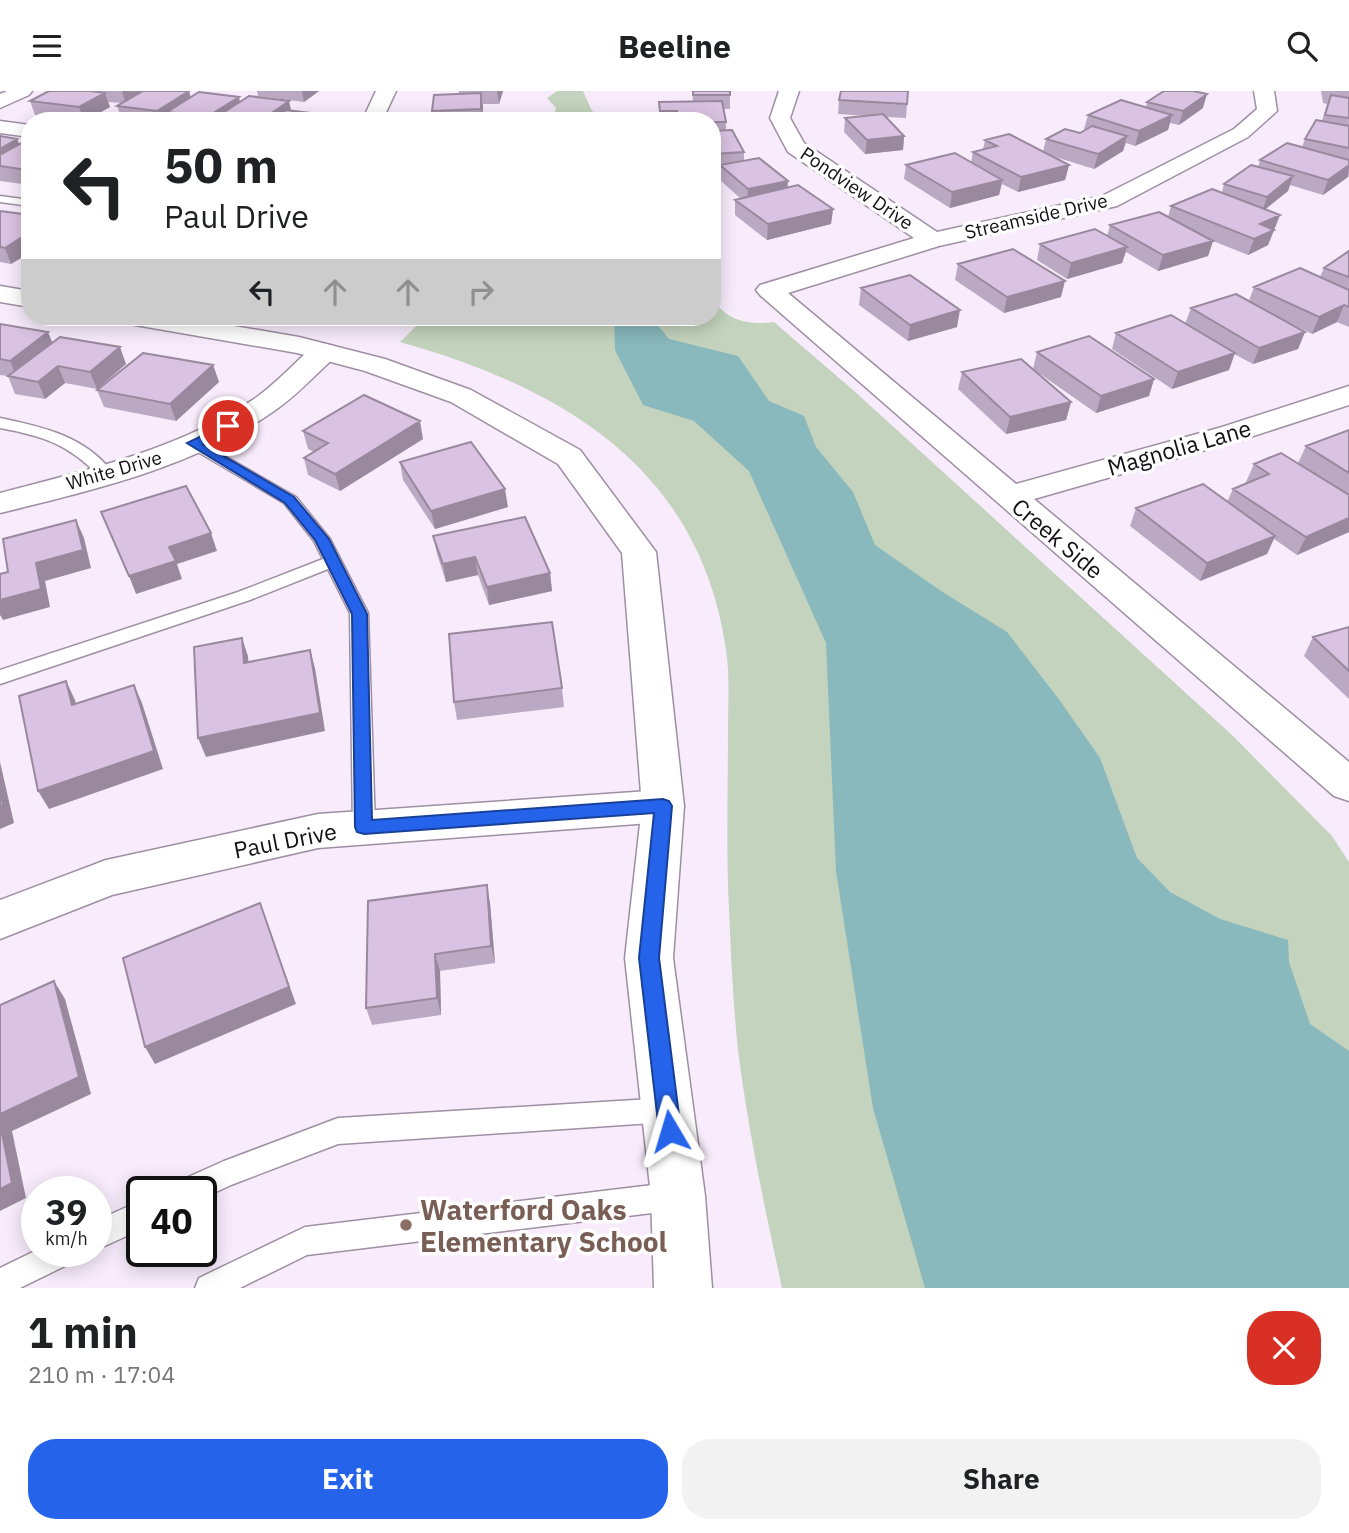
<!DOCTYPE html>
<html lang="en">
<head>
<meta charset="utf-8">
<style>
  :root { --surface:#fff; --page:#f2f2f2; --text:#202124; --muted:#757577; --accent:#2563eb }
  body { margin:0; font-family:"IBM Plex Sans",sans-serif; background:var(--page); color:var(--text); height:100vh; display:flex; flex-direction:column; font-size:26px; white-space:nowrap }
  * { box-sizing:border-box; margin:0 }
  p { font-size:23px; color:var(--muted) }
  .icon { flex:none; width:38px; height:38px; fill:none; stroke:currentColor; stroke-width:2; stroke-linecap:round; stroke-linejoin:round }
  .map { position:relative; height:1197px; overflow:hidden }
  .details { display:flex; flex-direction:column; background:var(--surface); flex:1 }
  .details>* { flex:none }
  .banner { position:absolute; left:21px; top:21px; width:700px; height:214px; border-radius:28px; box-shadow:0 4px 18px #0003; background:#fff; color:var(--text); overflow:hidden }
  .speed { position:absolute; left:21px; top:1085px; display:flex; gap:14px; font-size:35px; font-weight:700; text-align:center }
  .speed>* { display:grid; place-content:center; width:91px; height:91px; border-radius:50%; background:var(--surface); box-shadow:0 4px 18px #0003; line-height:1 }
  .speed small { font-size:18px; font-weight:400 }
  .speed .limit { border:4px solid #111; border-radius:10px; background:#fff; color:#111 }
  .pin { position:absolute; display:grid; place-items:center; width:60px; height:60px; color:#fff; margin:-30px; border:4px solid #fff; border-radius:50%; box-shadow:0 2px 7px #0007 }
  .me { position:absolute; width:77px; margin:-38px; rotate:353deg; stroke-linejoin:round; filter:drop-shadow(0 0 5px #0008) }
  .turn { display:flex; align-items:center; gap:24px; height:147px; padding:0 28px; font-size:32px }
  .turn .icon { width:91px; height:91px; stroke-width:2.5 }
  .turn b { display:block; font-size:49px; line-height:60px }
  .lanes { display:flex; align-items:center; height:66px; padding:0 28px; background:#0003; justify-content:center; gap:35px; direction:ltr }
  .lanes .off { opacity:.35 }
  .round { display:grid; place-items:center; flex:none; width:74px; height:74px; border-radius:28px; background:var(--page) }
  .head { display:flex; align-items:center; justify-content:space-between; height:119px; padding:0 28px }
  h1 { font-size:42px; font-weight:800; line-height:52px }
  .action { display:flex; gap:14px; margin-top:auto; padding:14px 28px }
  .action a { flex:1; height:80px; border-radius:28px; background:var(--accent); color:#fff; font-size:28px; font-weight:800; line-height:80px; text-align:center }
  .action a+a { background:var(--page); color:var(--text) }
  header { display:flex; justify-content:space-between; align-items:center; height:91px; padding:0 28px; background:var(--surface); font-size:32px; font-weight:800 }
  .map>svg:first-child { display:block }
  .green { fill:#c3d3bd }
  .water { fill:#89b8bd }
  .lines { fill:none; stroke-linecap:round; stroke-linejoin:round }
  .lane-casing { stroke:#9e8fa2; stroke-width:3 }
  .street-casing { stroke:#9e8fa2; stroke-width:3 }
  .secondary-casing { stroke:#9e8fa2; stroke-width:3 }
  .lane { fill:#fff; fill-rule:evenodd }
  .street { fill:#fff; fill-rule:evenodd }
  .secondary { fill:#fff; fill-rule:evenodd }
  .wall { fill:#bba8c2 }
  .shaded-wall { fill:#99889e }
  .building { fill:#dac3e2; stroke:#99889e; stroke-width:2 }
  .route { fill:#2563eb; stroke:#184099; stroke-width:2 }
  .education-dot { fill:#8d6e63; stroke:#fefefe; stroke-width:2.5 }
  .labels { text-anchor:middle; dominant-baseline:central; stroke-width:7; stroke-linejoin:round; paint-order:stroke }
  .far-street-label { font-size:19px; fill:#130e15; stroke:#fefefe }
  .street-label { font-size:23px; fill:#130e15; stroke:#fefefe }
  .near-education-label { font-size:28px; font-weight:bold; fill:#785e54; stroke:#fefefe; text-anchor:start }
</style>
</head>
<body>
<header><svg class="icon" aria-label="menu" viewBox="0 0 24 24"><path d="M4 6h16M4 12h16M4 18h16"/></svg>Beeline<svg class="icon" aria-label="search" viewBox="0 0 24 24"><circle cx="10" cy="10" r="6"/><path d="M15 15l6 6"/></svg></header>
<div class="map">
<svg width="1349" height="1197" viewBox="0 0 1349 1197">
  <rect width="100%" height="100%" fill="#f8ecfc"/>
  <path class="green" d="M557,0H583L592,20L613,30H552L556,17L547,7Z
    M712,203C720,229 751,235 774,231L853,299L1232,644L1332,745L1349,771V1197H782C765,1118 748,1039 738,959C733,912 731,865 729,818C726,758 728,698 728,638C728,612 730,584 726,559C700,377 563,297 400,251L425,226H712Z"/>
  <path class="water" d="M614,226H651L669,248L738,265L769,310L804,325L816,356L853,401L875,454L941,500L1007,541L1058,607L1100,667L1137,767L1170,801L1220,828L1288,849L1289,871L1310,933L1349,960V1197H925L873,1017L836,780L826,552L749,380L694,330L643,314L615,259Z"/>
  <g class="lines">
    <defs>
      <path id="lane" d="M0,105L30,109V115L0,111Z
        M0,327C43,336 85,345 113,382L111,385H99C68,353 43,345 0,337Z
        M193,347L296,406L330,448L368,522L375,736L372,742L364,744L356,742L353,736L350,522L328,478L250,509L0,593V579L238,501L323,468L314,450L284,412L188,355L185,352Z
        M667,1007L676,1010L680,1019L676,1028L667,1031L338,1053L231,1094L201,1108V1101H173L177,1091L224,1070L338,1027Z
        M677,1091L687,1095L691,1105L687,1115L677,1119L307,1164L240,1197H195L199,1187L305,1136Z
        M142,1109V1138L96,1159V1130Z
        M37,1159L79,1160L75,1170L20,1197H0V1177Z"/>
      <path id="street" d="M7,0H32L29,4L0,17V3Z
        M376,0H396L382,30H362Z
        M779,0H799L790,27L804,52L937,141L1102,105L1234,38L1257,18L1254,0H1274L1277,20L1248,46L1117,115L939,155L788,202L1016,393L1222,336L1349,295V314L1244,348L1034,408L1349,671V710L1334,705L760,204L756,199L760,194L914,147L788,61L770,27Z
        M0,30L30,34V46L0,42Z
        M324,253L334,255L338,261L334,267C314,285 296,305 274,320C194,376 94,399 0,422V402C87,379 178,359 254,308C276,293 294,272 314,255Z
        M663,699L678,703L684,715L678,727L663,731L318,757L112,804L0,848V809L106,769L318,723Z"/>
      <path id="secondary" d="M0,195L30,200V216L0,211Z
        M122,226H181L299,246L385,268L471,299L580,359L656,461L684,715L673,867L705,1105L712,1197H654L651,1105L625,867L642,715L622,462L558,373L451,311L365,280L297,262L135,234L126,232Z"/>
    </defs>
    <use href="#lane" class="lane-casing"/>
    <use href="#street" class="street-casing"/>
    <use href="#secondary" class="secondary-casing"/>
    <use href="#lane" class="lane"/>
    <use href="#street" class="street"/>
    <use href="#secondary" class="secondary"/>
  </g>
  <path class="wall" d="M49,0H185L191,7L240,11L291,20L327,24L329,30H126L122,29L117,15L122,12L108,11L110,16L85,30L35,24L30,10Z
    M257,0H319L304,11L258,5Z
    M459,0H503L499,13H483L482,30H427L432,23V20L459,3Z
    M692,0H730V18H724L726,31V39L744,61V69L788,90L787,97L833,118L831,133L767,149L735,124V109L741,108L720,89V77L712,78V30H660L659,11L693,10Z
    M908,0L906,27L885,26L904,45L903,59L865,63L844,41L845,27L867,25L838,23L839,9Z
    M1321,0H1349V83L1348,86L1323,104L1290,94L1288,100L1265,118L1280,124L1268,154L1248,164L1213,150L1208,165L1158,180L1126,161L1122,172L1067,188L1037,169L1040,153L1107,145L1110,134L1168,126L1171,115L1222,101L1224,93L1258,76L1260,69L1302,56L1305,48L1322,30L1327,13L1323,12Z
    M1147,11L1203,17L1179,34L1170,32L1168,39L1135,55L1126,52L1123,60L1094,78L1052,65L1069,74L1065,89L1018,101L1002,93L999,104L950,117L904,88L906,74L971,72L973,61L983,58L985,49L1043,61L1046,48L1080,42L1086,39L1084,38L1088,24L1146,16Z
    M0,45L19,53L30,49V94L0,90Z
    M0,120L30,124V164L29,162L11,173L0,171Z
    M1349,160V236L1337,231L1312,243L1284,229L1305,241L1298,258L1253,273L1234,263L1229,279L1172,298L1112,258L1116,242L1185,233L1191,217L1249,210L1254,196L1320,186L1324,177Z
    M958,173L1061,206L1004,222L955,189Z
    M861,197L957,236L908,250L859,214Z
    M376,226H410L405,230Z
    M0,233L53,252L126,273L97,298L65,292L45,308L15,303L8,285L0,284Z
    M1037,261L1154,288L1149,305L1096,322L1033,278Z
    M213,274L219,291L176,330L104,316L97,299Z
    M962,281L1071,311L1066,329L1006,343L958,298Z
    M1349,339V441L1297,464L1274,448L1267,463L1200,490L1130,435L1136,417L1227,411L1233,398L1248,391H1246L1254,373L1298,372L1306,355Z
    M303,340L423,348L340,400L308,384L304,367L314,361L308,358Z
    M400,371L508,416L435,438L403,389Z
    M433,445L550,482L552,500L489,514L478,484L446,491L437,463Z
    M1349,536V608L1304,565L1313,546Z
    M562,597L564,616L457,629L454,611Z
    M490,812L495,872L440,880L441,924L372,934L366,917Z"/>
  <path class="shaded-wall" d="M122,0H147L126,13Z
    M189,0L193,14L167,21L169,29L160,30L157,20Z
    M302,0H319L304,11Z
    M497,0H503L499,13Z
    M105,2L110,16L84,30L79,16Z
    M481,2L483,16L482,30L481,18Z
    M1207,3L1203,17L1179,34L1183,20Z
    M239,6L242,20L215,27L216,30H208L207,26Z
    M289,10L292,24L284,30H260Z
    M327,24L329,30H319Z
    M1172,24L1168,39L1135,55L1139,40Z
    M904,45L903,59L865,63L867,49Z
    M1127,45L1123,60L1094,78L1098,63Z
    M17,48L23,62L0,75V58Z
    M1069,74L1065,89L1018,101L1021,86Z
    M1349,74L1348,86L1323,104L1328,89Z
    M1293,85L1288,100L1262,121L1267,106Z
    M1002,89L999,104L950,117L952,101Z
    M788,90L787,105L747,113L748,98Z
    M833,118L831,133L767,149L768,133Z
    M1280,124L1268,154L1248,164L1260,133Z
    M30,141V159H28L29,162L11,173L5,157Z
    M1213,150L1208,165L1158,180L1163,164Z
    M1127,156L1122,172L1067,188L1071,172Z
    M1065,190L1061,206L1004,222L1007,206Z
    M1344,214L1337,231L1312,243L1319,226Z
    M960,219L957,236L908,250L910,234Z
    M48,241L55,258L17,287L10,270Z
    M1305,241L1298,258L1253,273L1259,257Z
    M120,256L126,273L97,298L90,281Z
    M1235,262L1229,279L1172,298L1178,281Z
    M213,274L219,291L176,330L170,313Z
    M58,275L65,292L45,308L38,291Z
    M1154,288L1149,305L1096,322L1101,305Z
    M1071,311L1066,329L1006,343L1010,326Z
    M420,330L423,348L340,400L335,383Z
    M505,398L508,416L435,438L431,420Z
    M1349,427V441L1297,464L1306,446Z
    M76,429L84,447L91,477L45,490L50,516L3,529L0,524V509Z
    M211,442L217,460L177,473L182,488L136,503L129,485L169,456Z
    M1275,445L1267,463L1200,490L1207,472Z
    M475,466L478,484L446,491L443,473Z
    M550,482L552,500L489,514L487,496Z
    M242,547L248,565L250,590L244,572Z
    M310,559L315,577L325,640L206,666L198,647Z
    M66,590L75,609L81,632L72,614Z
    M134,594L142,612L163,678L49,718L38,700Z
    M0,671L14,732L0,738Z
    M487,794L490,812L495,872L491,855Z
    M260,812L296,913L155,973L145,956Z
    M435,863L440,880L441,924L437,907Z
    M54,890L65,908L91,1003L12,1040L26,1107L0,1120V1023Z"/>
  <path class="building" d="M49,0H91L105,2L79,16L30,10Z
    M143,0H189L157,20L117,15Z
    M693,0H730V4H693Z
    M841,0H908L907,13L839,9Z
    M1164,0H1193L1207,3L1183,20L1147,11Z
    M199,1L239,6L207,26L167,21Z
    M481,2V18L432,20L434,4Z
    M1331,4L1349,7V27L1325,24Z
    M249,5L289,10L260,30H235L215,27Z
    M1121,9L1172,24L1139,40L1088,24Z
    M722,10L726,31H712V30H678L677,20H660L659,11Z
    M286,19L327,24L319,30H270Z
    M431,23L480,25L477,30H427Z
    M883,23L904,45L867,49L845,27Z
    M1316,29L1349,35V57L1305,48Z
    M1092,35L1127,45L1098,63L1046,48L1065,38L1080,42Z
    M732,39L744,61L712,63V40Z
    M1009,43L1069,74L1021,86L973,61L997,55L985,49Z
    M0,45L17,48L0,58Z
    M27,49H30V78L27,79L0,75V64Z
    M1287,52L1349,69V74L1328,89L1260,69Z
    M955,62L1002,89L952,101L906,74Z
    M759,67L788,90L748,98L720,74Z
    M1251,74L1293,85L1267,106L1224,93Z
    M798,94L833,118L768,133L735,109Z
    M1212,98L1280,124L1260,133L1274,139L1254,148L1171,115Z
    M0,120L30,124V141L5,157L0,156Z
    M1159,121L1213,150L1163,164L1110,134Z
    M1095,138L1127,156L1071,172L1040,153Z
    M1013,158L1065,190L1007,206L958,173Z
    M1349,160V186L1324,177Z
    M1300,177L1349,199V216L1344,214L1319,226L1254,196Z
    M910,184L960,219L910,234L861,197Z
    M1236,203L1305,241L1259,257L1191,217Z
    M1171,224L1235,262L1178,281L1116,242Z
    M0,233L48,241L10,270L0,268Z
    M1089,245L1154,288L1101,305L1037,261Z
    M60,246L120,256L90,281L58,275L38,291L8,285Z
    M143,262L213,274L170,313L97,299Z
    M1021,268L1071,311L1010,326L962,281Z
    M364,304L420,330L335,383L304,367L328,352L303,340Z
    M1349,339V382L1306,355Z
    M471,351L505,398L431,420L400,371Z
    M1281,362L1349,404V427L1306,446L1233,398L1269,383L1254,373Z
    M1203,393L1275,445L1207,472L1136,417Z
    M186,395L211,442L169,456L176,470L129,485L101,421Z
    M525,426L550,482L487,496L475,466L443,473L433,445Z
    M76,429L83,459L36,472L41,498L0,509V483L8,481L3,448Z
    M552,531L562,597L454,611L449,543Z
    M1349,536V580L1313,546Z
    M242,547L244,572L310,559L320,622L198,647L194,556Z
    M66,590L72,614L134,594L154,660L38,700L19,605Z
    M0,700L3,714L0,715Z
    M487,794L491,855L435,863L437,907L366,917L368,810Z
    M260,812L289,896L145,956L123,867Z
    M54,890L79,986L0,1023V914Z
    M0,1033L12,1092L0,1098Z"/>
  <path class="route" d="M228,332L233,333V338L203,353L294,406L329,448L367,523L372,729L663,708L669,710L672,715L659,867L681,1040L678,1048L670,1051L663,1048L659,1040L639,867L654,722L364,743L357,741L355,736L352,523L315,449L285,412L187,352Z"/>
  <circle class="education-dot" cx="406" cy="1134" r="7"/>
  <g class="labels">
    <g class="far-street-label">
      <text transform="translate(857 97) rotate(34)">Pondview Drive</text>
      <text transform="translate(1036 125) rotate(-13)">Streamside Drive</text>
      <text transform="translate(114 379) rotate(-16)">White Drive</text>
    </g>
    <g class="street-label">
      <text transform="translate(1179 356) rotate(-16)">Magnolia Lane</text>
      <text transform="translate(1058 447) rotate(40)">Creek Side</text>
      <text transform="translate(285 749) rotate(-11)">Paul Drive</text>
    </g>
    <g class="near-education-label">
      <text x="420" y="1118">Waterford Oaks<tspan x="420" dy="32">Elementary School</tspan></text>
    </g>
  </g>
</svg>
<div class="speed"><div>39<small>km/h</small></div><div class="limit">40</div></div>
<div class="pin" style="left:228px;top:335px;background:#d93025"><svg class="icon" aria-label="arrive" viewBox="0 0 24 24"><path d="M6 21V4h12l-3 4 3 4H6"/></svg></div>
<svg class="me" style="left:670px;top:1040px" viewBox="-20 -20 40 40"><path d="M0-17L14 15 0 8-14 15z" fill="#2563eb" stroke="#fff" stroke-width="4"/></svg>
<div class="banner">
<div class="turn"><svg class="icon" aria-label="left" viewBox="0 0 24 24"><path d="M17 20v-9H6M10 6l-5 5 5 5"/></svg><div><b>50 m</b>Paul Drive</div></div>
<div class="lanes"><svg class="icon" aria-label="left" viewBox="0 0 24 24"><path d="M17 20v-9H6M10 6l-5 5 5 5"/></svg><svg class="icon off" aria-label="ahead" viewBox="0 0 24 24"><path d="M12 20V5M6 11l6-6 6 6"/></svg><svg class="icon off" aria-label="ahead" viewBox="0 0 24 24"><path d="M12 20V5M6 11l6-6 6 6"/></svg><svg class="icon off" aria-label="right" viewBox="0 0 24 24"><path d="M7 20v-9h11M14 6l5 5-5 5"/></svg></div>
</div>
</div>
<section class="details">
<div class="head"><div><h1>1 min</h1><p>210 m · 17:04</p></div><a class="round" style="background:#d93025;color:#fff"><svg class="icon" aria-label="close" viewBox="0 0 24 24"><path d="M6 6l12 12M18 6L6 18"/></svg></a></div>
<div class="action"><a>Exit</a><a>Share</a></div>
</section>
</body>
</html>
